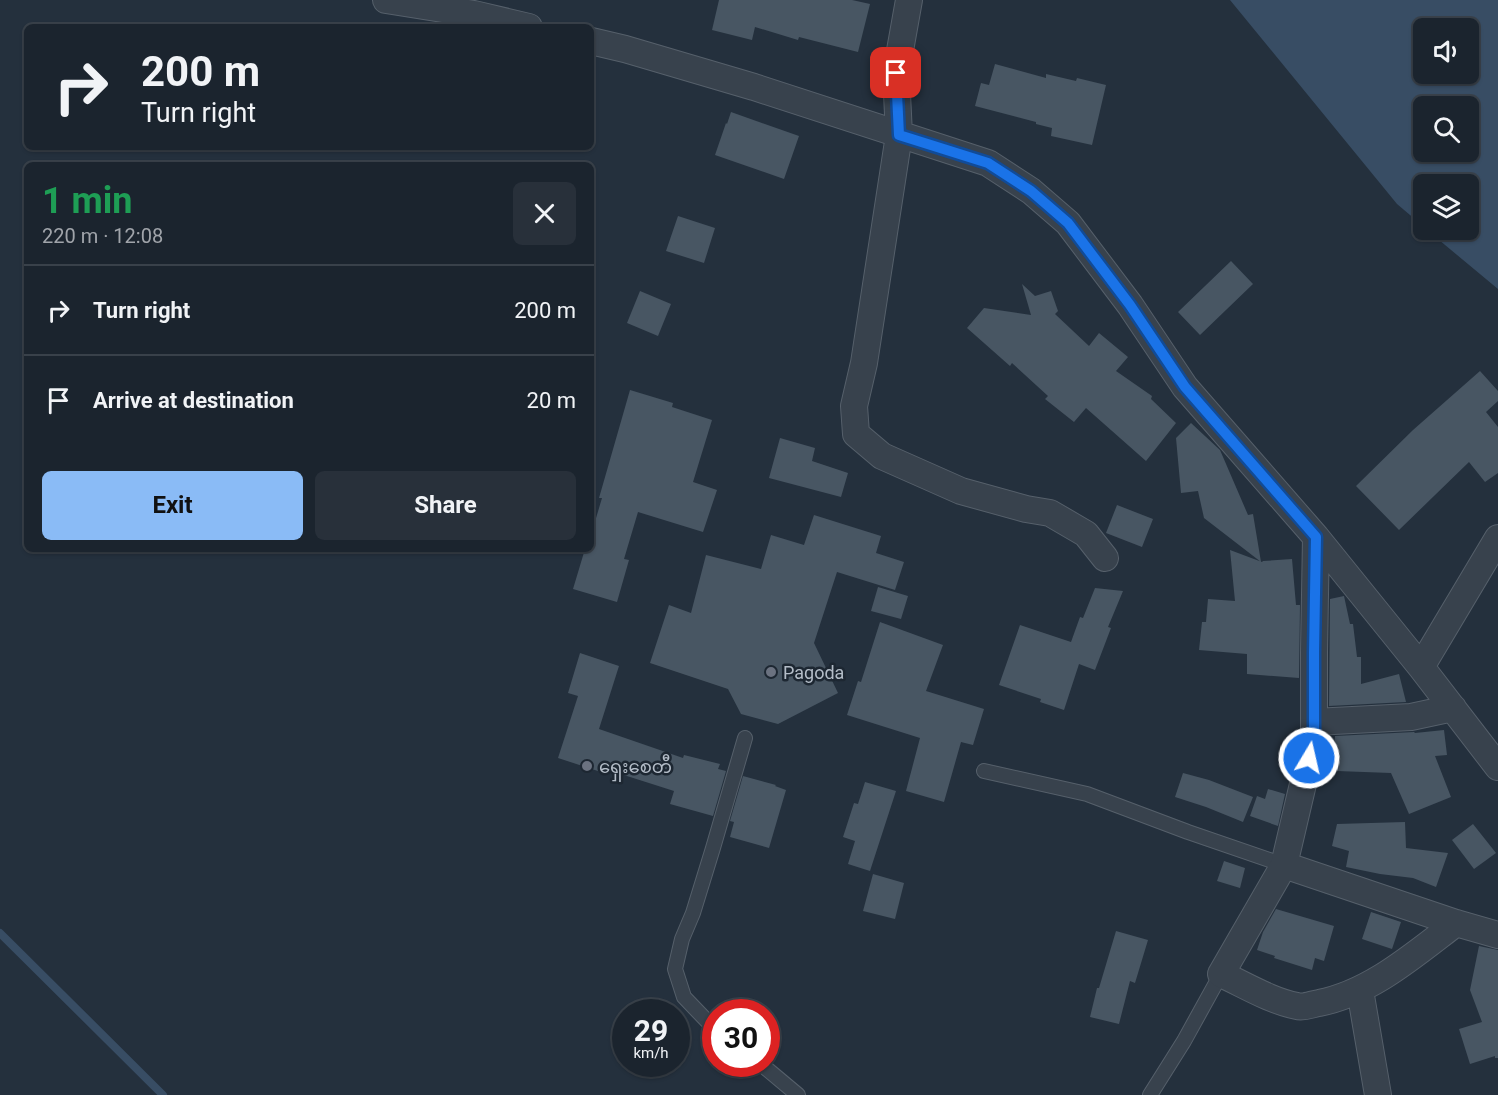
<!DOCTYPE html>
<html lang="en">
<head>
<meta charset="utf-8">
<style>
  :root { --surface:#1b242e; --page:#28303a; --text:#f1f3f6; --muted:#a0a4aa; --line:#39414a; --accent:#8abbf6 }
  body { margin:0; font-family:Roboto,"Noto Sans Myanmar",sans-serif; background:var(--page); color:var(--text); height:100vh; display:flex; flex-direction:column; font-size:22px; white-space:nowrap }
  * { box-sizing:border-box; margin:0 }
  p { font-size:20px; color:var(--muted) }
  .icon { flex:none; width:33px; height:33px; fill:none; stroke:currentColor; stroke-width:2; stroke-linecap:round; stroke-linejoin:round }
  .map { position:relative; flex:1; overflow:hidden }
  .details { position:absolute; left:24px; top:162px; width:570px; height:390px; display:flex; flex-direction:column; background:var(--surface); border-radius:9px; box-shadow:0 2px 4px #0004,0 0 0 2px var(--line) }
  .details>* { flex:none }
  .guide { position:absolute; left:24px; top:24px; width:570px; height:126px; border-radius:9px; box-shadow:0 2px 4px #0004,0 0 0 2px var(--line); background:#1b242e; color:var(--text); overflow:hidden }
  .fabs { position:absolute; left:1413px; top:18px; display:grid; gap:12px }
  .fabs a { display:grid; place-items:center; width:66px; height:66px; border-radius:9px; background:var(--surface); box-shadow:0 2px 4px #0004,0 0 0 2px var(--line); font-size:30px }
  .speed { position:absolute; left:612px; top:999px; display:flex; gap:12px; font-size:30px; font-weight:700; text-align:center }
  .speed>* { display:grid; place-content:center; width:78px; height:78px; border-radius:50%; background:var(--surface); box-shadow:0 2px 4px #0004,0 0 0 2px var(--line); line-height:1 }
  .speed small { font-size:15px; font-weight:400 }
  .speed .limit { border:9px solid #d22; background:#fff; color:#111 }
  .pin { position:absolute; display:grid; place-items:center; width:51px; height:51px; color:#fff; margin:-26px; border-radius:12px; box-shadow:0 3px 9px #0006 }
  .me { position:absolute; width:66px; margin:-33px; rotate:9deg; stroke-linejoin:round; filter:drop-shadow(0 0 4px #0008) }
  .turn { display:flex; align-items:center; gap:21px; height:126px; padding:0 18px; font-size:27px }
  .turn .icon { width:78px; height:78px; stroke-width:2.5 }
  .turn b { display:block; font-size:42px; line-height:51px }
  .round { display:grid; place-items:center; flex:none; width:63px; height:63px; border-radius:9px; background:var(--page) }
  .overview { display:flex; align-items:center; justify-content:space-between; height:102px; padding:0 18px }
  h1 { font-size:36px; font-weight:700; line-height:45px; color:#1e9e55 }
  .primary-button { display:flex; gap:12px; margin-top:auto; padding:12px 18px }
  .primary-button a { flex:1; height:69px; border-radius:9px; background:var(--accent); color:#111; font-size:24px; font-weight:700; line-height:69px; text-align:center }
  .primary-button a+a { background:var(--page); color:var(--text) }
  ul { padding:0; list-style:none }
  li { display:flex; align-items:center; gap:18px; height:90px; padding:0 18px; border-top:2px solid var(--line) }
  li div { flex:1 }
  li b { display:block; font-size:22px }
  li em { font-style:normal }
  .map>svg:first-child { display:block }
  .water { fill:#384d64; fill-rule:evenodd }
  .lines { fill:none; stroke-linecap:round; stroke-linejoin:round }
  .stream { stroke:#384d64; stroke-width:8 }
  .building { fill:#485663 }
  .lane-casing { stroke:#56606b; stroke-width:16 }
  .street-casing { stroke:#56606b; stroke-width:28 }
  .lane { stroke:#38424d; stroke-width:14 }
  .street { stroke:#38424d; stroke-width:26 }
  .route-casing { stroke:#114b97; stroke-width:15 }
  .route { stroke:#1a73e8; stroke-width:10 }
  .worship-dot { fill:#6b7280; stroke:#1d2732; stroke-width:2 }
  .labels { text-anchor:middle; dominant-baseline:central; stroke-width:5; stroke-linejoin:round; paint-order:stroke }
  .poi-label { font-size:18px; fill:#b4bdc8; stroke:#1d2732; text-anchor:start }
</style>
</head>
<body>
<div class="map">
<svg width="1498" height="1095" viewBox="0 0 1498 1095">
  <rect width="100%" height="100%" fill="#24303d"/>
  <path class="water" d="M1230,0H1498V289L1427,230H1468V184H1424L1423,226L1397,204ZM1424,28H1468V74H1424ZM1424,106H1468V152H1424Z"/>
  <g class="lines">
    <path class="stream" d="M0,933L163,1095"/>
  </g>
  <path class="building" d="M719,0H852L870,4L858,52L799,37L798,40L755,27L752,40L712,30Z
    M995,64L1046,78V74L1076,81L1077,78L1106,85L1092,145L1051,136L1052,128L1036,124V122L975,106L981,83L989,85Z
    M731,112L799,136L784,179L715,155L726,123L727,124Z
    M678,216L715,228L704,263L666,251Z
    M1231,261L1253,284L1200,335L1178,312Z
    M1022,284L1035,296L1051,291L1058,311L1055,314L1089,346L1099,333L1128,357L1116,371L1152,396L1151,399L1176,423L1146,461L1086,408L1074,422L1045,399L1048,396L1012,363L1010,366L967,328L984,308L1031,315Z
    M640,291L671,304L658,336L627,323Z
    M1480,371L1498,391V401L1486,412L1498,427V473L1485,482L1469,462L1399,530L1356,486L1413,430Z
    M630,390L673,403L672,407L712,420L693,482L717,490L703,532L638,512L624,559L629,560L617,602L573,589L585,549H591V535L602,498H599Z
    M1191,423L1220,450L1248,515L1253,514L1261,562L1204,518L1198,491L1181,493L1176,438Z
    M780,438L815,448L812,461L848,473L841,497L769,478Z
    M1117,505L1153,519L1142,547L1106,533Z
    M814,515L881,536L876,553L904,562L895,590L837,572L814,643L838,693L778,724L741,714L728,689L650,663L669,605L691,613L706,555L761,569L771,535L804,545Z
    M1230,550L1262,562L1263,561L1292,559L1296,605H1300L1299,678L1247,674V654L1199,650L1202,622H1206L1208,599L1235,601Z
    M878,587L908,596L901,619L871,611Z
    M1095,588L1123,591L1108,627L1111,628L1095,670L1079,664L1064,710L1040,702L1041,699L999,685L1020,625L1071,642L1080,617L1083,618Z
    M1344,596L1350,624H1353L1357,657H1361V684L1399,674L1406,702L1329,706L1330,599Z
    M880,622L943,645L926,691L984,709L973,745L961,742L944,802L906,791L920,738L847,715L858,681L861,682Z
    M580,653L619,666L599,729L683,758L684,755L720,764L718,769L726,771L713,816L670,804L674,791L605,769L604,773L558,758L578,696L568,693Z
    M1444,730L1447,755L1435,756L1451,797L1409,814L1391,773L1337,771V770H1333L1335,736L1414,732L1415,733Z
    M1183,773L1209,780L1253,797L1243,822L1206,807L1175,797Z
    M743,776L776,785L775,786L786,790L769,848L730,837L734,822L730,821Z
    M865,782L896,791L870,871L848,864L855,841L843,837L854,803L858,804Z
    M1268,789L1285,794L1278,826L1250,816L1257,796L1265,799Z
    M1405,822L1406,848L1448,853L1436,887L1413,878L1380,874L1346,867L1349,851L1332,846L1337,824Z
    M1473,824L1496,853L1474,869L1452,840Z
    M1224,861L1245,868L1240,888L1217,881Z
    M873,874L904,883L895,919L863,911Z
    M1276,909L1334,926L1324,961L1315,958L1312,970L1274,958L1275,956L1257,950L1263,932Z
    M1371,912L1401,922L1392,949L1362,939Z
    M1116,931L1148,940L1135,983L1130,981L1119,1024L1090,1017L1097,988H1099Z
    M1479,946L1498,950V1058H1495V1056L1470,1064L1459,1029L1482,1022L1470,990Z"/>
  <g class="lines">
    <defs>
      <path id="lane" d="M984,771L1087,794L1188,832L1284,865
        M716,1028L708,1022L684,997L675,969L682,939L693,913L713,848L745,738
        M761,1064L798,1095
        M1150,1095L1184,1041L1221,974"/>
      <path id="street" d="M386,0L474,14L529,27
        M909,0L896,73L899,135L864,363L854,406L856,434L882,456L961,491L1026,509L1050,513L1086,534L1105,558
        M591,41L625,49L754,87L988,163L1031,191L1068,223L1130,305L1185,387L1316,537L1421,667L1498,767
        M1421,667L1498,538
        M1314,722L1411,717L1453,708
        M1284,865L1314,737V652L1316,537
        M1456,923C1415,954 1371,993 1319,1003C1312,1004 1304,1008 1297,1006C1271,1001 1245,985 1221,974L1284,865L1456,923L1498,935
        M1360,990L1378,1095"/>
    </defs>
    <use href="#lane" class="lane-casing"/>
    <use href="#street" class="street-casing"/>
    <use href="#lane" class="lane"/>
    <use href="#street" class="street"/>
  </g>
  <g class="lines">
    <defs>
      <path id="route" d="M896,73L899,135L988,163L1031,191L1068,223L1130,305L1185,387L1316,537L1314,652V737L1309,758"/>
    </defs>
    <use href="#route" class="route-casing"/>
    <use href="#route" class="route"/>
  </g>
  <g class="worship-dot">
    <circle cx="771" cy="672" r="6"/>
    <circle cx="587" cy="766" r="6"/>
  </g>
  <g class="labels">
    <g class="poi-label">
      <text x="783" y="672">Pagoda</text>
      <text x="599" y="766">ရှေးစေတီ</text>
    </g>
  </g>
</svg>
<div class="fabs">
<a><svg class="icon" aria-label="sound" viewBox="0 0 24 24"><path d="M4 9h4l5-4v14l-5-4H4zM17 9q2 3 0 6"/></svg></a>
<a><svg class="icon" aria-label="search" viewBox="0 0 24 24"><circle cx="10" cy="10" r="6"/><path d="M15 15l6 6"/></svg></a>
<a><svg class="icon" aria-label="layers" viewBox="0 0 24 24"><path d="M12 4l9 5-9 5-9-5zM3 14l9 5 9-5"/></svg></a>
</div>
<div class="speed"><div>29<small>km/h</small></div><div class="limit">30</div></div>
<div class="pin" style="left:896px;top:73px;background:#d93025"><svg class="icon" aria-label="arrive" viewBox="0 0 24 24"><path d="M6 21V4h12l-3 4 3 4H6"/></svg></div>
<svg class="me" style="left:1309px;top:758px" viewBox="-20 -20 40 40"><circle r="17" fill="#1a73e8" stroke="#fff" stroke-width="3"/><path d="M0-11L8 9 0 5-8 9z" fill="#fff"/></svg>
<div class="guide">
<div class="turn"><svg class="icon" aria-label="right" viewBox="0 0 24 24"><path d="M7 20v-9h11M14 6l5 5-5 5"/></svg><div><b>200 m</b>Turn right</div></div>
</div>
<section class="details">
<div class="overview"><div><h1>1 min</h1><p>220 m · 12:08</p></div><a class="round"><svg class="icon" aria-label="close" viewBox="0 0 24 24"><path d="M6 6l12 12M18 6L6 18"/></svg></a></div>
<ul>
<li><svg class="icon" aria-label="right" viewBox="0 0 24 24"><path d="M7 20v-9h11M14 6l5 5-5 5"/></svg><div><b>Turn right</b></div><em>200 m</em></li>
<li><svg class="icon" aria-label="arrive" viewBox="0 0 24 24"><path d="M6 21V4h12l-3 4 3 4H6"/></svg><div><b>Arrive at destination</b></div><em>20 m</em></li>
</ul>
<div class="primary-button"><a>Exit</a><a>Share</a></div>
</section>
</div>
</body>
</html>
